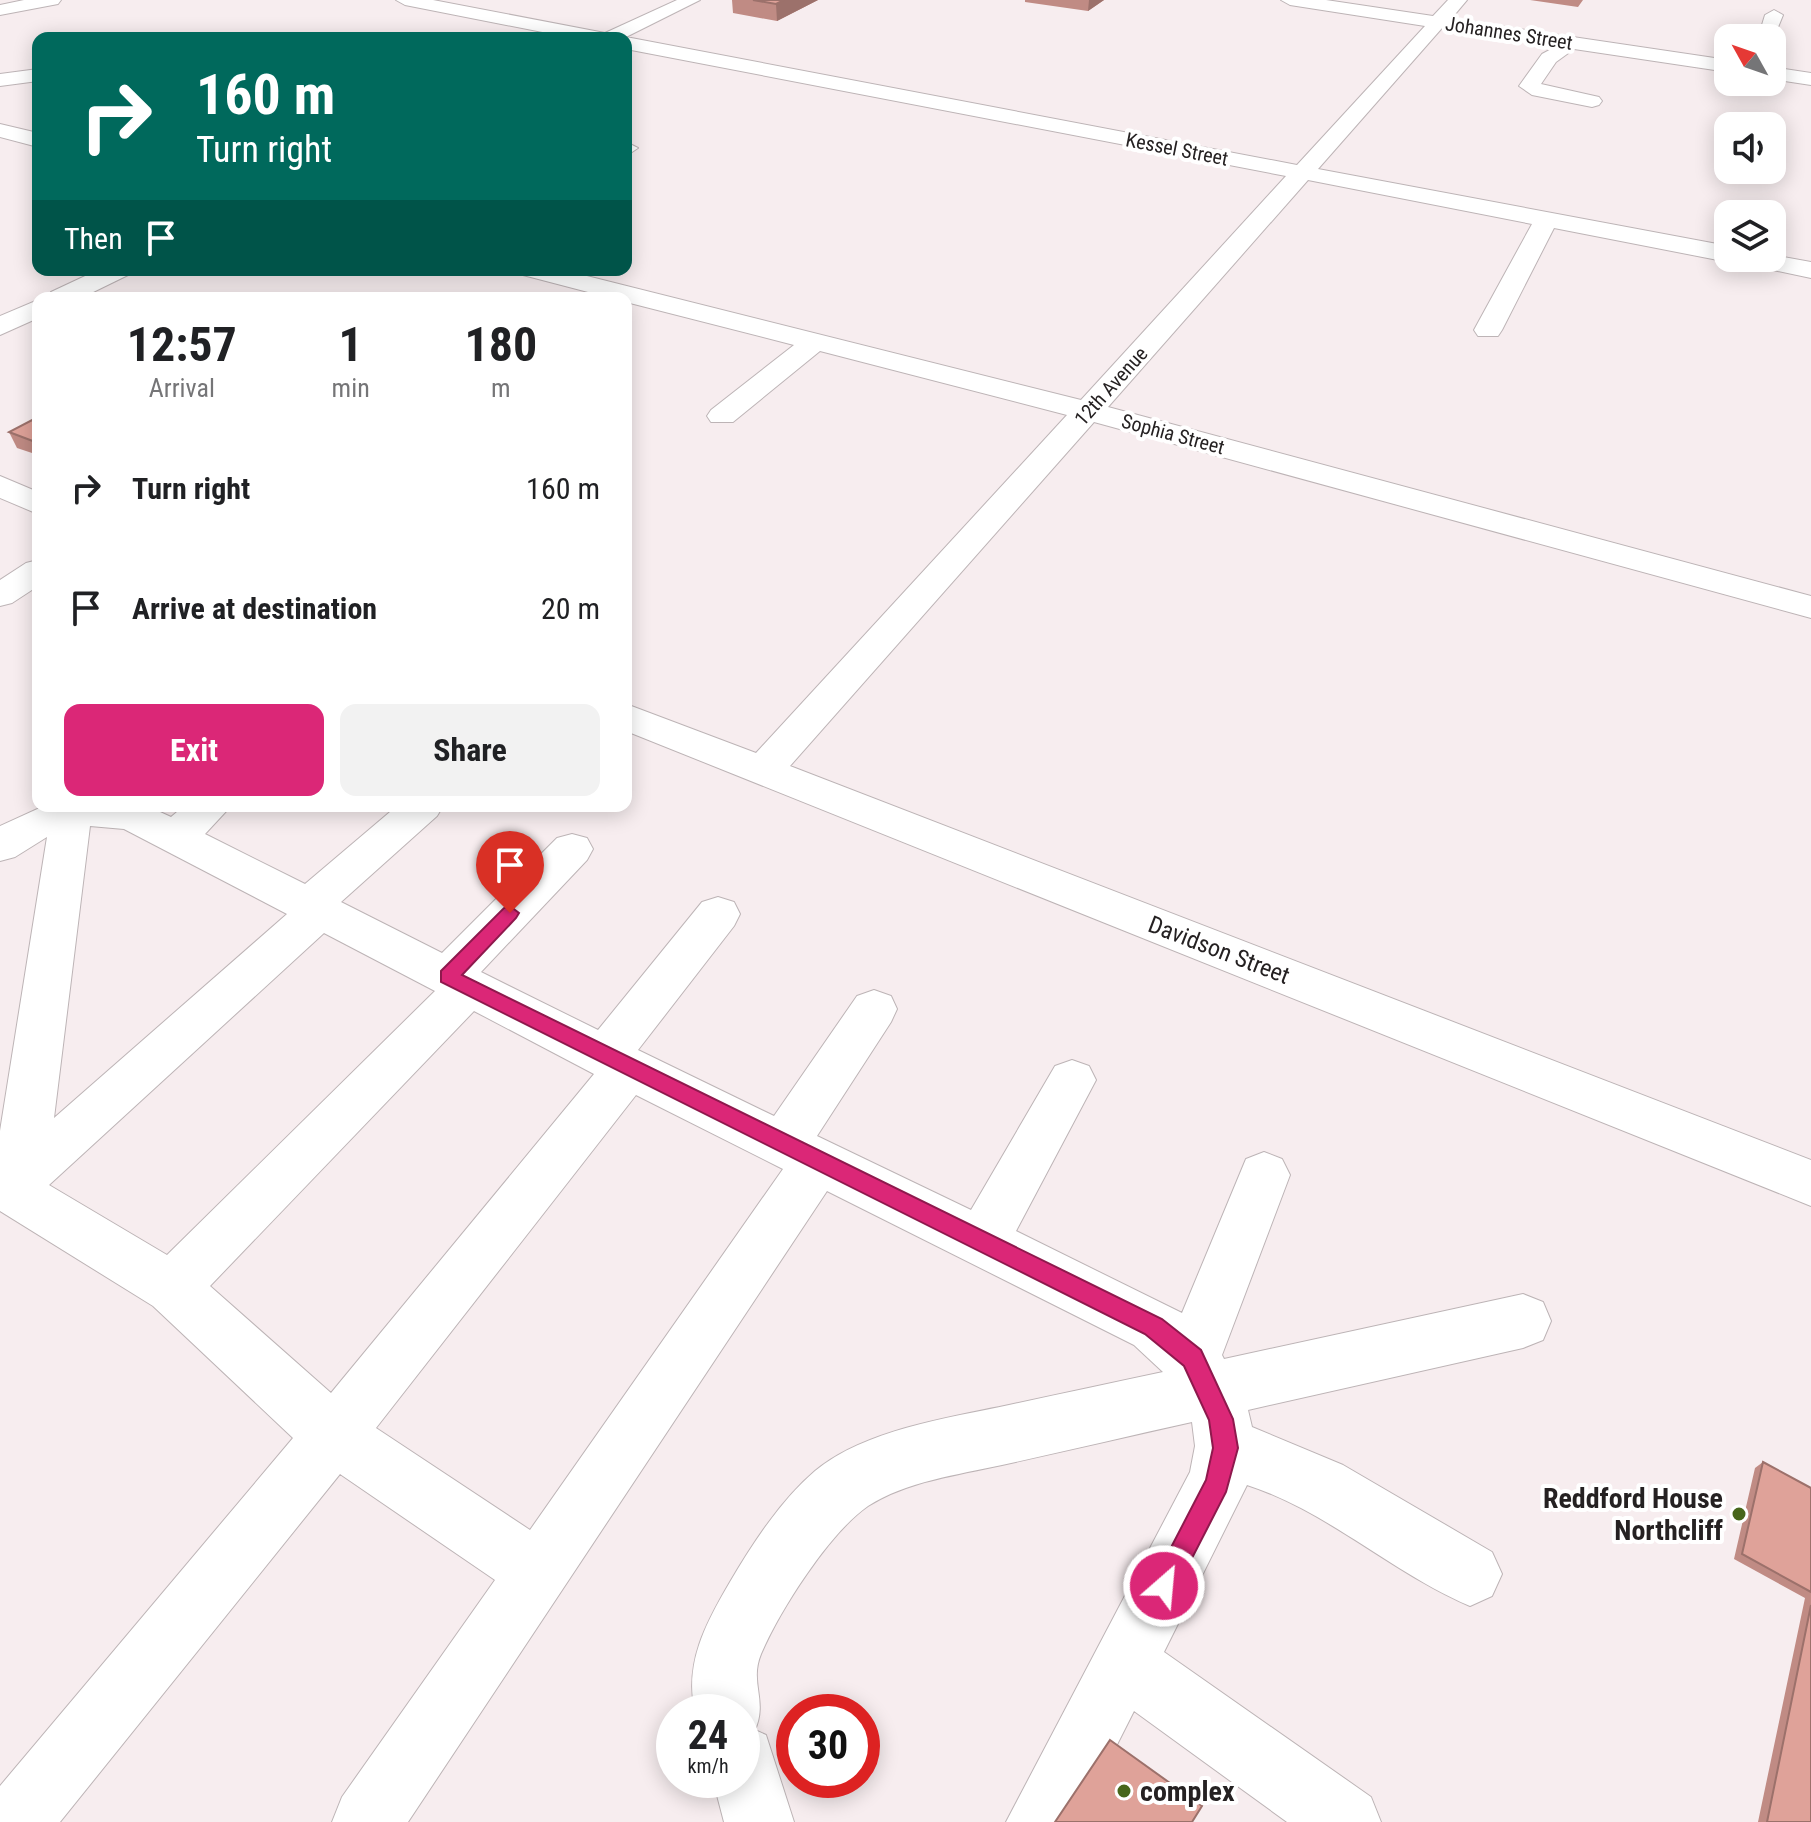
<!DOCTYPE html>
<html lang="en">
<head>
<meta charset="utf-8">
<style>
  :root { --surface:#fff; --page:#f2f2f2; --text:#202124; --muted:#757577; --accent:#db2777 }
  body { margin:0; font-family:"Roboto Condensed",sans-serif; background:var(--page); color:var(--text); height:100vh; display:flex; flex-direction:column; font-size:30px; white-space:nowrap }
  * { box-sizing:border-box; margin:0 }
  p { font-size:26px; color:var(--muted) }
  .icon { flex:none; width:44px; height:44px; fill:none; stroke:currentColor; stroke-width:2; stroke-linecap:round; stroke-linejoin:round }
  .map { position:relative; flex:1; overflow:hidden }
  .side { position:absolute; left:32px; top:292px; width:600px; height:520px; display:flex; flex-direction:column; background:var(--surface); border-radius:16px; box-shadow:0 4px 20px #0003 }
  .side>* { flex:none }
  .top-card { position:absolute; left:32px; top:32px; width:600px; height:244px; border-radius:16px; box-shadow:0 4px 20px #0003; background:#00695c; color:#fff; overflow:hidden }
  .needle { width:52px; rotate:310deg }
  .buttons { position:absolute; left:1714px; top:24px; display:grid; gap:16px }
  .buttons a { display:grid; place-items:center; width:72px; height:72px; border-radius:16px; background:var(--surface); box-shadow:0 4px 20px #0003; font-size:40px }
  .speed { position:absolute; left:656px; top:1694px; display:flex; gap:16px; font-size:40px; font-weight:700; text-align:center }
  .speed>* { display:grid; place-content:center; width:104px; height:104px; border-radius:50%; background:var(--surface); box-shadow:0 4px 20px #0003; line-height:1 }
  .speed small { font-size:20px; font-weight:400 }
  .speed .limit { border:12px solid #d22; background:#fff; color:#111 }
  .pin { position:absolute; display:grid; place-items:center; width:68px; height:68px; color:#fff; margin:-82px -34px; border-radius:50% 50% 50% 0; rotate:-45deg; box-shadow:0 0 8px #0007 }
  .pin .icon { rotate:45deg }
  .me { position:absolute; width:88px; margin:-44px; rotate:27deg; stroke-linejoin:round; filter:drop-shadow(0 0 6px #0008) }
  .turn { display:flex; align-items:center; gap:28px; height:168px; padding:0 32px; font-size:36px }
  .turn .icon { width:104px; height:104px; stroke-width:2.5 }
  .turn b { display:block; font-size:56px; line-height:68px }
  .then { display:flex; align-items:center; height:76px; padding:0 32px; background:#0003; gap:16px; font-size:30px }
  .eta { display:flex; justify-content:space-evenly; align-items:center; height:136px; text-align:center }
  .eta b { font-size:48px; font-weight:700; line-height:56px }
  .action { display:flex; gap:16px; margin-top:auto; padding:16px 32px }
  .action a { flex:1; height:92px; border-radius:16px; background:var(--accent); color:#fff; font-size:32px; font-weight:700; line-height:92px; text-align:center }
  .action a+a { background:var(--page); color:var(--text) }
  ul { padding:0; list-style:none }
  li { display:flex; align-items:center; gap:24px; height:120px; padding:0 32px }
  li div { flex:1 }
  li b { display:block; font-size:30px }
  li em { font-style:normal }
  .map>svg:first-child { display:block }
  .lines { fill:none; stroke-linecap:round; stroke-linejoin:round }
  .minor-casing { stroke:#bdb4b6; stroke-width:2 }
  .minor { fill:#fff; fill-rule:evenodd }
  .wall { fill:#c08b84 }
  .shaded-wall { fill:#9c716b }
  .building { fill:#dfa299; stroke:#9c716b; stroke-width:2 }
  .route { fill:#db2777; stroke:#8e194d; stroke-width:2 }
  .poi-dot { fill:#47661b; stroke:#fff; stroke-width:3 }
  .labels { text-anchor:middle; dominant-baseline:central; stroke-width:8; stroke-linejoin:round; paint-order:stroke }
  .far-street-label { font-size:20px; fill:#252122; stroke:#fff }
  .street-label { font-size:24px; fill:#252122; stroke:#fff }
  .near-poi-label { font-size:28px; font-weight:bold; fill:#252122; stroke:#fff; text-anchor:end }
</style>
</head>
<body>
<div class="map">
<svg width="1811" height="1822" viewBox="0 0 1811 1822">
  <rect width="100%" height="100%" fill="#f7edef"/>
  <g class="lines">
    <defs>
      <path id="minor" d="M24,0H61L58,4L0,15V5Z
        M396,0H433L605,33L677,0H700L626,37L1297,165L1425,26L1290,5L1281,0H1326L1433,16L1448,0H1467L1451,19L1728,60V72L1574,49L1556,62L1541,84L1599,97L1602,101L1599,105L1592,107L1532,95L1519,86L1542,54L1557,46L1442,28L1318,169L1728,246V258H1772V255L1811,262V278L1740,263L1737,259L1728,262L1554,228L1502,330L1498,336H1478L1474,330L1532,224L1308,180L1108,407L1811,596V618L1094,422L790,766L1811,1160V1206L626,731V704L756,753L1067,415L820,351L733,422H711L707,416L711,410L794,345L626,302V298H611L523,275L519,270H563L1081,400L1286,176L626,49V38H573L405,5Z
        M1774,10L1783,15L1772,42V38H1758L1765,15Z
        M1772,67L1811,73V85L1772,79Z
        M38,69V81L0,86V74Z
        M0,124L38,133V147L0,137Z
        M626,142L638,148L626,156Z
        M98,270H132L128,275L81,298H47L51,292Z
        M38,300V318L0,335V316Z
        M0,476L38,492V514L0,498Z
        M38,560V586L12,603L0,606V580L26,563Z
        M44,806H147L171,817L184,806H231L205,834L305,884L397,806H443L437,816L341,902L442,953L557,838L572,834L587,838L593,849L587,860L481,972L598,1030L702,902L718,897L734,902L740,914L734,926L638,1050L774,1116L857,996L874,990L891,996L897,1009L891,1022L817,1136L971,1210L1055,1066L1072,1060L1089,1066L1096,1080L1016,1231L1182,1313L1246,1159L1264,1152L1282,1159L1290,1175L1222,1355L1224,1359L1523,1294L1543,1302L1551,1321L1543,1340L1523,1348L1248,1410L1252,1427L1343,1465L1492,1552L1502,1574L1492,1596L1470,1606C1392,1573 1328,1511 1247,1485L1164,1652L1371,1797L1381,1822H1287L1134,1711L1078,1822H1006L1190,1472L1195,1446L1192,1422C1129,1436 1065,1451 1002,1465C957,1475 907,1481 868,1506C829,1533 780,1610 761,1654C749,1683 768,1700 755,1730L766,1735L794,1822H724L713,1780H742V1712H695C684,1663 706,1623 730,1582C753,1543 781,1500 815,1471C864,1430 948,1418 1009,1405C1060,1394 1112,1383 1163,1372L1134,1345L827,1191L408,1822H332L342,1797L495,1580L340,1474L60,1822H0V1786L293,1438L153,1306L0,1211V1131L47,837L15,857L0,861V826ZM90,826L124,829L287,914L54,1118ZM324,933L435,991L167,1255L49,1185ZM474,1011L594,1074L331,1393L210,1286ZM636,1095L783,1169L530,1530L376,1428Z"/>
    </defs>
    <use href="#minor" class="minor-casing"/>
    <use href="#minor" class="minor"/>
  </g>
  <path class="wall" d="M732,0H818L777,21L733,13Z
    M1025,0H1104L1088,11L1025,2Z
    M1530,0H1583L1578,7Z
    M38,417V455L17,448L9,432Z
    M1763,1462L1811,1488V1822H1758L1805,1598L1734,1559L1755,1468Z"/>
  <path class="shaded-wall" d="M784,0H818L777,21L776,4Z
    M1089,0H1104L1088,11Z"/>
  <path class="building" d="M753,0H784L776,4Z
    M38,417V443L9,432Z
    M1763,1462L1811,1488V1592L1742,1554Z
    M1811,1605V1822H1767Z
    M1110,1740L1202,1806L1192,1822H1055Z"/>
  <path class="route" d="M510,906L519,913L516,918L462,975L1162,1319L1201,1350L1233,1419L1238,1448L1226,1492L1173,1595L1164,1599L1155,1595L1151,1586L1206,1480L1213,1448L1209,1420L1184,1366L1145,1334L441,982V971L504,908Z"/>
  <g class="poi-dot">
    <circle cx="1739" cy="1514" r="8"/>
    <circle cx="1124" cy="1791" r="8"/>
  </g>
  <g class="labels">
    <g class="far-street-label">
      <text transform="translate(1509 33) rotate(9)">Johannes Street</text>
      <text transform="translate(1177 149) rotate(11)">Kessel Street</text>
      <text transform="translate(1111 386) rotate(-48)">12th Avenue</text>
      <text transform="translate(1173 434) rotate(15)">Sophia Street</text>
    </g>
    <g class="street-label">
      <text transform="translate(1219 950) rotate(21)">Davidson Street</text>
    </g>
    <g class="near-poi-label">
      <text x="1723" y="1498">Reddford House<tspan x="1723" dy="32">Northcliff</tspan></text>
      <text x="1140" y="1791" text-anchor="start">complex</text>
    </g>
  </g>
</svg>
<div class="buttons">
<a><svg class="needle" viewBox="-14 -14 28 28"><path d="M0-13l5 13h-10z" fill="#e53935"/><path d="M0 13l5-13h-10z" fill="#757577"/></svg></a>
<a><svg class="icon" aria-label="sound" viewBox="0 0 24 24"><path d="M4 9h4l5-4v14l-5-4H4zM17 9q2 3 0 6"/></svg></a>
<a><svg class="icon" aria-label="layers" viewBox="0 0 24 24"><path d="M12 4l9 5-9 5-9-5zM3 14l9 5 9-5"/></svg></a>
</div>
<div class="speed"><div>24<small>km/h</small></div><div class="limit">30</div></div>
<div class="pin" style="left:510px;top:913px;background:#d93025"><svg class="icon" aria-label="arrive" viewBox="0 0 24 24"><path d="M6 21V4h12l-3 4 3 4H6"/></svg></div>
<svg class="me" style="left:1164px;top:1586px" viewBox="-20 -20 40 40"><circle r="17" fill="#db2777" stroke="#fff" stroke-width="3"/><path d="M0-11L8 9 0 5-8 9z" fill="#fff"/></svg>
<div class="top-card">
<div class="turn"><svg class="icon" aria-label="right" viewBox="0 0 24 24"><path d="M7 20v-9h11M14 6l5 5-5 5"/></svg><div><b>160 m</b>Turn right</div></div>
<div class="then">Then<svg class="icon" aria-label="arrive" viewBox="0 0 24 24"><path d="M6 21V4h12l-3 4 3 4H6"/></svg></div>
</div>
<section class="side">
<div class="eta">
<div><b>12:57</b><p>Arrival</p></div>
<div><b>1</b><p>min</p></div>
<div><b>180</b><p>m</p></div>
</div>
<ul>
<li><svg class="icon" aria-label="right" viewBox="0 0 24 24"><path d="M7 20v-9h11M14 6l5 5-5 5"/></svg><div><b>Turn right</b></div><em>160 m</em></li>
<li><svg class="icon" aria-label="arrive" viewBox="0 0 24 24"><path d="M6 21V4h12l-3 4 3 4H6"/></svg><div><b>Arrive at destination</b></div><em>20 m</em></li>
</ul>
<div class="action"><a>Exit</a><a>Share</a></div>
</section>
</div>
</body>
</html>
